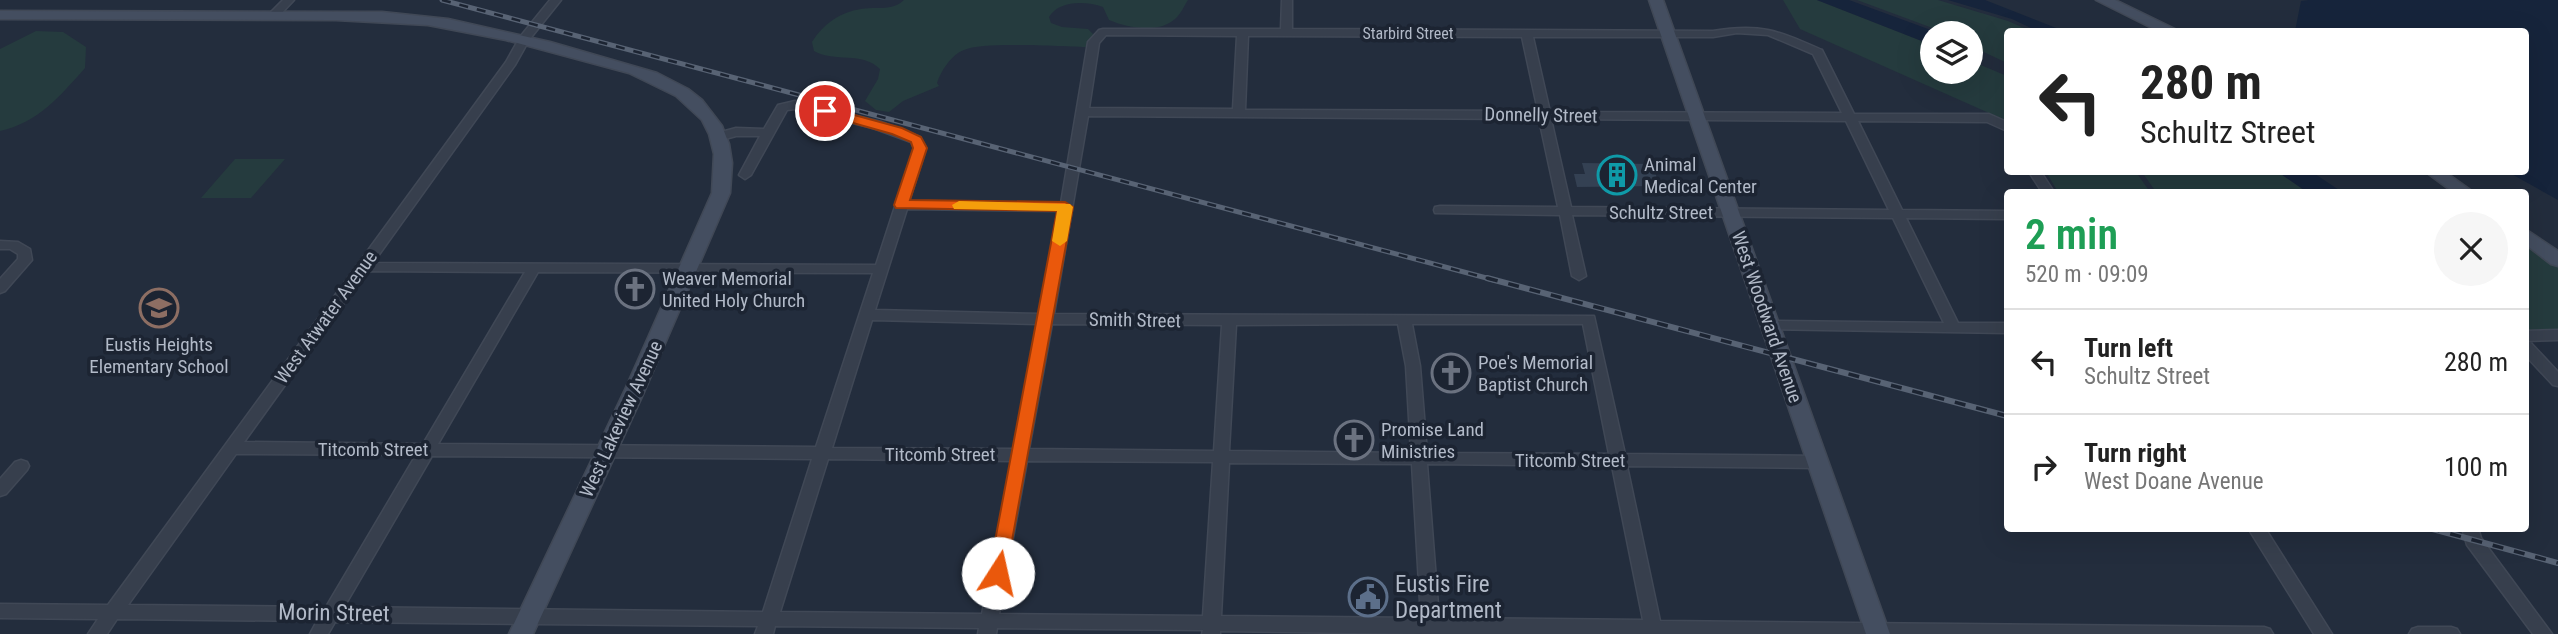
<!DOCTYPE html>
<html lang="en">
<head>
<meta charset="utf-8">
<style>
  :root { --surface:#fff; --page:#f6f6f6; --text:#222; --muted:#767676; --line:#e0e0e0 }
  body { margin:0; font-family:"Roboto Condensed",sans-serif; background:var(--page); color:var(--text); height:100vh; display:flex; flex-direction:column; font-size:26px; white-space:nowrap }
  * { box-sizing:border-box; margin:0 }
  p { font-size:23px; color:var(--muted) }
  .icon { flex:none; width:38px; height:38px; fill:none; stroke:currentColor; stroke-width:2; stroke-linecap:round; stroke-linejoin:round }
  .map { position:relative; flex:1; overflow:hidden }
  .drawer { position:absolute; left:2004px; top:189px; width:525px; height:343px; display:flex; flex-direction:column; background:var(--surface); border-radius:7px; box-shadow:0 7px 28px #0002 }
  .drawer>* { flex:none }
  .top-card { position:absolute; left:2004px; top:28px; width:525px; height:147px; border-radius:7px; box-shadow:0 7px 28px #0002; background:#fff; color:var(--text); overflow:hidden }
  .fabs { position:absolute; left:1920px; top:21px; display:grid; gap:14px }
  .fabs a { display:grid; place-items:center; width:63px; height:63px; border-radius:50%; background:var(--surface); box-shadow:0 7px 28px #0002; font-size:35px }
  .pin { position:absolute; display:grid; place-items:center; width:60px; height:60px; color:#fff; margin:-30px; border:4px solid #fff; border-radius:50%; box-shadow:0 2px 7px #0007 }
  .me { position:absolute; width:77px; margin:-38px; rotate:10deg; stroke-linejoin:round; filter:drop-shadow(0 0 5px #0008) }
  .turn { display:flex; align-items:center; gap:24px; height:147px; padding:0 21px; font-size:32px }
  .turn .icon { width:91px; height:91px; stroke-width:2.5 }
  .turn b { display:block; font-size:49px; line-height:60px }
  .round { display:grid; place-items:center; flex:none; width:74px; height:74px; border-radius:37px; background:var(--page) }
  .overview { display:flex; align-items:center; justify-content:space-between; height:119px; padding:0 21px }
  h1 { font-size:42px; font-weight:600; line-height:52px; color:#1e9e55 }
  ul { padding:0; list-style:none }
  li { display:flex; align-items:center; gap:21px; height:105px; padding:0 21px; border-top:2px solid var(--line) }
  li div { flex:1 }
  li b { display:block; font-size:26px }
  li em { font-style:normal }
  .map>svg:first-child { display:block }
  .green { fill:#253b3e }
  .water { fill:#16243b }
  .building { fill:#344153 }
  .lines { fill:none; stroke-linecap:round; stroke-linejoin:round }
  .street-casing { stroke:#404856; stroke-width:3 }
  .secondary-casing { stroke:#404856; stroke-width:3 }
  .street { fill:#373f4d; fill-rule:evenodd }
  .secondary { fill:#444e60; fill-rule:evenodd }
  .rail-far1-casing { stroke:#586374; stroke-width:5 }
  .rail-casing { stroke:#586374; stroke-width:6 }
  .rail-far1 { stroke:#1c2432; stroke-width:2.5; stroke-dasharray:9; stroke-linecap:butt }
  .rail { stroke:#1c2432; stroke-width:3.5; stroke-dasharray:11; stroke-linecap:butt }
  .route { fill:#ea580c; stroke:#983908; stroke-width:2 }
  .slow { fill:#f59e0b }
  .labels { text-anchor:middle; dominant-baseline:central; stroke-width:7; stroke-linejoin:round; paint-order:stroke }
  .far-street-label { font-size:16px; fill:#b2bac8; stroke:#1c2432 }
  .street-label { font-size:19px; fill:#b2bac8; stroke:#1c2432 }
  .poi-label { font-size:19px; fill:#b2bac8; stroke:#1c2432; text-anchor:start }
  .near-poi-label { font-size:23px; fill:#b2bac8; stroke:#1c2432; text-anchor:start }
  .near-street-label { font-size:23px; fill:#b2bac8; stroke:#1c2432 }
</style>
</head>
<body>
<div class="map">
<svg width="2558" height="634" viewBox="0 0 2558 634">
  <rect width="100%" height="100%" fill="#232d3d"/>
  <path class="green" d="M904,0H1188C1184,6 1181,14 1175,19C1158,34 1128,28 1109,20L1103,7C1086,1 1059,0 1049,17L1051,23L1062,27L1088,29L1097,38L1089,47C1064,47 983,41 964,50C951,55 941,71 937,83L939,86L903,101L889,112L876,110L865,101L878,79L880,69C862,51 835,63 814,51L812,42C823,24 840,12 861,9C877,6 891,12 904,0Z
    M1783,0H1817L1932,45V72H1970L1971,61L2007,76V121L1800,29Z
    M1857,0H1938L2008,21L2031,31L2007,32V63L1971,46L1970,33H1946Z
    M36,31L63,32L86,47L85,68C59,97 39,122 0,131V49Z
    M235,159H285L251,198H201Z
    M2046,172H2136L2150,192H2058Z
    M2142,172H2278L2307,192H2156Z
    M2525,240L2558,265V341H2525Z"/>
  <path class="water" d="M1817,0H1849L1939,33H1932V45Z
    M1948,0H1985L2064,31H2037L2012,19Z
    M2309,0H2558V200L2508,172H2525V32L2295,31L2301,1Z
    M2278,172H2312L2342,192H2307Z"/>
  <path class="building" d="M1582,163L1653,164L1659,186L1577,187L1574,174H1585Z
    M622,282H655L648,296H615Z"/>
  <g class="lines">
    <defs>
      <path id="street" d="M283,0H294L277,18H269V14Z
        M550,0H561L529,40L515,65L373,263L876,265L914,148L911,142L873,128L795,109L787,110L751,175L745,179L739,175L760,136H736L718,141L712,137L714,134L736,128L764,129L778,105L795,101L881,122L920,137L926,148L909,201L1061,203L1088,42L1099,30L1103,29H1281L1282,0H1292V29L1713,31C1762,23 1778,31 1822,50L1854,114H1989L2007,122V131L1987,122L1858,121L1902,210L2007,211V219L1906,218L1958,323H2007V333L1765,329L1763,326L1770,321L1944,323L1893,218L1572,215L1586,276L1579,280L1572,276L1560,215L1435,213L1434,210L1435,207L1440,206L1558,207L1539,119L1088,116L1054,314L1594,316L1625,454L1818,456L1823,458L1826,462L1823,466L1818,468L1627,466L1660,621L2264,627L2270,629L2273,634H1422L1220,631V634H1202L1203,630L997,628L996,634H978L979,628L775,626L773,634H755L758,626L335,622L328,634H310L317,621L117,619L107,634H88L98,619L0,618V604L108,605L506,62L520,37ZM1737,33L1768,35L1813,54L1842,113L1550,112L1533,37H1713ZM1106,35L1237,36L1233,109L1089,108L1099,43ZM1248,36L1522,37L1538,111L1245,110ZM1551,119L1846,121L1889,210L1571,207ZM907,209L1060,211L1040,314L875,310ZM367,271L525,272L423,444L244,442ZM538,272L873,273L816,447L438,444ZM872,320L1038,324L1014,449L832,448ZM1052,324L1222,325L1214,451L1029,449ZM1398,324L1406,366L1411,453L1229,451L1236,325ZM1412,324H1583L1609,454L1427,453L1420,366ZM236,454L416,455L326,607L128,605ZM432,456L812,459L763,612L344,607ZM828,459L1012,461L982,614L780,612ZM1027,461L1213,462L1203,616L999,614ZM1229,463L1412,464L1421,618L1221,616ZM1427,464L1612,466L1643,620L1439,618Z
        M2029,172H2041L2054,192H2042Z
        M0,241L18,242L30,249L32,260L5,291L0,293V279L18,259V254L10,249H0Z
        M2558,330V340L2525,341V331Z
        M2525,341L2530,342L2558,372V386L2553,385L2525,355Z
        M21,460L27,462L29,466L27,470L6,494L0,496V479L15,462Z
        M2248,528H2265L2332,634H2314Z
        M2462,528H2478L2481,538L2552,634H2533L2467,545Z
        M2418,627H2451L2457,629L2460,634H2409L2412,629Z"/>
      <path id="secondary" d="M1649,0H1663L1890,634H1866Z
        M2096,0H2115L2181,32H2160Z
        M0,11L382,12L448,19L550,42L657,73L688,89L702,100L722,126L729,144L732,163L730,193L644,392L533,634H509L624,392L712,193L714,154L709,134L702,120L676,96L629,73L506,40L428,25L336,20L0,19Z
        M2426,172H2445L2473,192H2453Z
        M2525,229L2558,251V266L2551,264L2525,244Z"/>
    </defs>
    <use href="#street" class="street-casing"/>
    <use href="#secondary" class="secondary-casing"/>
    <use href="#street" class="street"/>
    <use href="#secondary" class="secondary"/>
    <defs>
      <path id="rail-far1" d="M442,0L1494,280"/>
      <path id="rail" d="M1487,278L2007,416
        M2429,528L2558,563"/>
    </defs>
    <use href="#rail-far1" class="rail-far1-casing"/>
    <use href="#rail" class="rail-casing"/>
    <use href="#rail-far1" class="rail-far1"/>
    <use href="#rail" class="rail"/>
  </g>
  <path class="route" d="M825,107L902,128L921,137L927,148L910,200L1065,202L1073,207L1005,579L998,581L991,579L989,573L1057,211L896,208L894,205L913,148L911,142L892,134L821,114L819,111Z"/>
  <path class="slow" d="M959,201L1070,204L1073,207L1067,241L1060,246L1052,241L1057,211L954,209L952,205Z"/>
  <defs>
    <symbol id="building-ring" viewBox="-11 -11 22 22"><circle r="9.5" fill="#1c2432" stroke="#0f9aa8" stroke-width="1.5"/><path d="M-4-6H4V6H1V3H-1V6H-4ZM-2.5-4.3h1.7v1.8h-1.7ZM.8-4.3h1.7v1.8H.8ZM-2.5-1h1.7V.8h-1.7ZM.8-1h1.7V.8H.8Z" fill="#0f9aa8"/></symbol>
    <symbol id="church-ring" viewBox="-11 -11 22 22"><circle r="9.5" fill="#1c2432" stroke="#6b7280" stroke-width="1.5"/><path d="M-1.2-6h2.4v3.5h3.3v2.4h-3.3V6h-2.4V-.1h-3.3v-2.4h3.3Z" fill="#6b7280"/></symbol>
    <symbol id="school-ring" viewBox="-11 -11 22 22"><circle r="9.5" fill="#1c2432" stroke="#8d6e63" stroke-width="1.5"/><path d="M0-5L7-2L0 1L-7-2ZM-4 1L0 2.5L4 1V4Q0 6-4 4Z" fill="#8d6e63"/></symbol>
    <symbol id="civic-ring" viewBox="-11 -11 22 22"><circle r="9.5" fill="#1c2432" stroke="#5c6f8a" stroke-width="1.5"/><path d="M-.6-6.5H3V-4.5H.6V-3L4-1V1h2V6H-6V1h2V-1L-.6-3ZM-1.2 2.5V6h2.4V2.5Z" fill="#5c6f8a"/></symbol>
  </defs>
  <g fill-rule="evenodd">
    <use href="#building-ring" x="1595" y="153" width="44" height="44"/>
    <use href="#church-ring" x="613" y="267" width="44" height="44"/>
    <use href="#school-ring" x="137" y="286" width="44" height="44"/>
    <use href="#church-ring" x="1429" y="351" width="44" height="44"/>
    <use href="#church-ring" x="1332" y="418" width="44" height="44"/>
    <use href="#civic-ring" x="1346" y="575" width="44" height="44"/>
  </g>
  <g class="labels">
    <g class="far-street-label">
      <text x="1408" y="33">Starbird Street</text>
    </g>
    <g class="street-label">
      <text transform="translate(1541 115) rotate(1)">Donnelly Street</text>
      <text x="1661" y="212">Schultz Street</text>
      <text transform="translate(326 317) rotate(-54)">West Atwater Avenue</text>
      <text transform="translate(1767 317) rotate(71)">West Woodward Avenue</text>
      <text transform="translate(1135 320) rotate(1)">Smith Street</text>
      <text transform="translate(621 419) rotate(-65)">West Lakeview Avenue</text>
      <text x="373" y="449">Titcomb Street</text>
      <text x="940" y="454">Titcomb Street</text>
      <text x="1570" y="460">Titcomb Street</text>
    </g>
    <g class="poi-label">
      <text x="1644" y="164">Animal<tspan x="1644" dy="22">Medical Center</tspan></text>
      <text x="662" y="278">Weaver Memorial<tspan x="662" dy="22">United Holy Church</tspan></text>
      <text x="159" y="344" text-anchor="middle">Eustis Heights<tspan x="159" dy="22">Elementary School</tspan></text>
      <text x="1478" y="362">Poe's Memorial<tspan x="1478" dy="22">Baptist Church</tspan></text>
      <text x="1381" y="429">Promise Land<tspan x="1381" dy="22">Ministries</tspan></text>
    </g>
    <g class="near-poi-label">
      <text x="1395" y="584">Eustis Fire<tspan x="1395" dy="26">Department</tspan></text>
    </g>
    <g class="near-street-label">
      <text transform="translate(334 613) rotate(1)">Morin Street</text>
    </g>
  </g>
</svg>
<div class="fabs">
<a><svg class="icon" aria-label="layers" viewBox="0 0 24 24"><path d="M12 4l9 5-9 5-9-5zM3 14l9 5 9-5"/></svg></a>
</div>
<div class="pin" style="left:825px;top:111px;background:#d93025"><svg class="icon" aria-label="arrive" viewBox="0 0 24 24"><path d="M6 21V4h12l-3 4 3 4H6"/></svg></div>
<svg class="me" style="left:998px;top:573px" viewBox="-20 -20 40 40"><circle r="19" fill="#fff"/><path d="M0-13L10 11 0 6-10 11z" fill="#ea580c"/></svg>
<div class="top-card">
<div class="turn"><svg class="icon" aria-label="left" viewBox="0 0 24 24"><path d="M17 20v-9H6M10 6l-5 5 5 5"/></svg><div><b>280 m</b>Schultz Street</div></div>
</div>
<section class="drawer">
<div class="overview"><div><h1>2 min</h1><p>520 m · 09:09</p></div><a class="round"><svg class="icon" aria-label="close" viewBox="0 0 24 24"><path d="M6 6l12 12M18 6L6 18"/></svg></a></div>
<ul>
<li><svg class="icon" aria-label="left" viewBox="0 0 24 24"><path d="M17 20v-9H6M10 6l-5 5 5 5"/></svg><div><b>Turn left</b><p>Schultz Street</p></div><em>280 m</em></li>
<li><svg class="icon" aria-label="right" viewBox="0 0 24 24"><path d="M7 20v-9h11M14 6l5 5-5 5"/></svg><div><b>Turn right</b><p>West Doane Avenue</p></div><em>100 m</em></li>
</ul>
</section>
</div>
</body>
</html>
